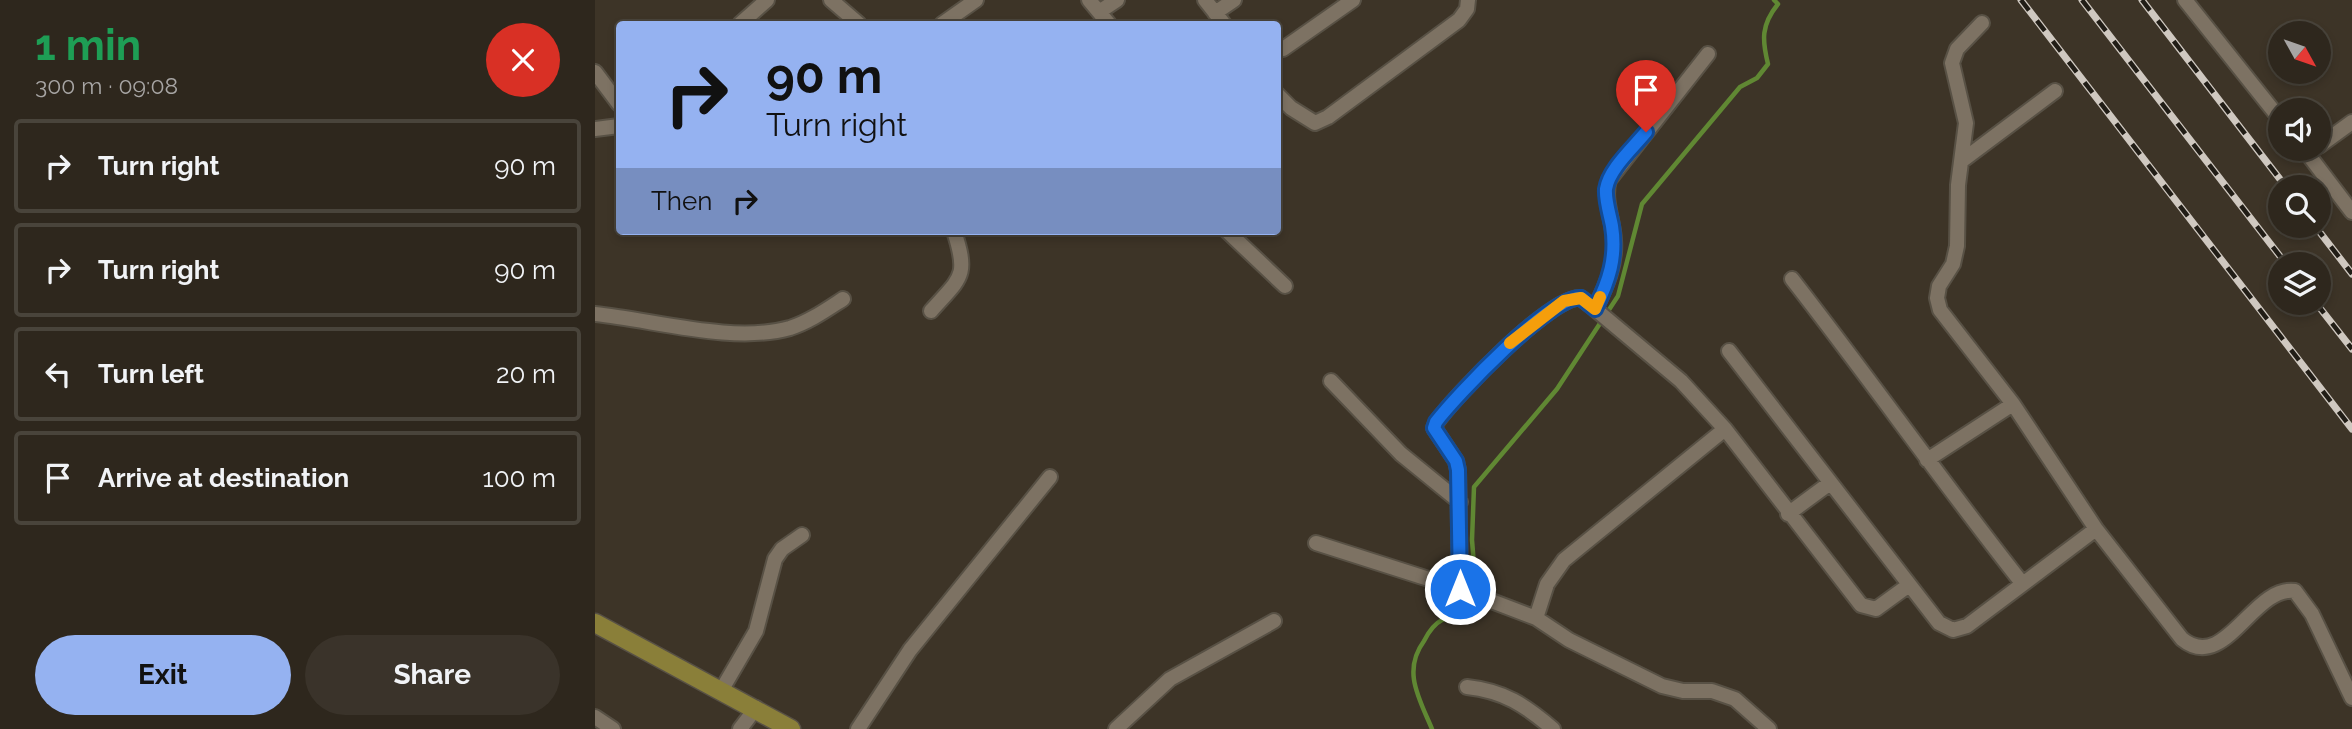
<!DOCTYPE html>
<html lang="en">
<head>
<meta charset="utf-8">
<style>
  :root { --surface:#2e271d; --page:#3a332a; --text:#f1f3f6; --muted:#a7a5a4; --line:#49443b; --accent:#95b2f1 }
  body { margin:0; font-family:Raleway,sans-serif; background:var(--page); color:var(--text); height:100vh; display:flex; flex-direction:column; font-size:26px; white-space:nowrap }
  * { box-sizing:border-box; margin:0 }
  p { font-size:23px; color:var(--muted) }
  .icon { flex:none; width:38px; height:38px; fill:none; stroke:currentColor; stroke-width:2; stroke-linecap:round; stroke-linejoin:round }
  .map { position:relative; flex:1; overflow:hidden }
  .details { display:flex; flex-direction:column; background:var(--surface); width:595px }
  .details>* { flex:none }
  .hud { position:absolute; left:21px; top:21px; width:665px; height:214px; border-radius:7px; box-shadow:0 4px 10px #0003,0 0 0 2px var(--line); background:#95b2f1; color:#111; overflow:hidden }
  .needle { width:46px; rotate:130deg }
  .buttons { position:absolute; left:1673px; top:21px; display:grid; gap:14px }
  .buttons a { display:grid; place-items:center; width:63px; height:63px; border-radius:50%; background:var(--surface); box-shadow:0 4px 10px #0003,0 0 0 2px var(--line); font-size:35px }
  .pin { position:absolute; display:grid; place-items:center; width:60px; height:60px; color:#fff; margin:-72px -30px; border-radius:50% 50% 50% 0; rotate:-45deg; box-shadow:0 0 7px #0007 }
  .pin .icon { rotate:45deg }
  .me { position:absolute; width:77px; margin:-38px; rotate:0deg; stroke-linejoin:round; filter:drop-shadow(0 0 5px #0008) }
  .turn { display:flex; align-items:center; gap:24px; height:147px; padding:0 35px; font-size:32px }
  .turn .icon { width:91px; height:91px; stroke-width:2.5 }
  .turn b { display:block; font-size:49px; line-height:60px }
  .then { display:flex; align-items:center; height:66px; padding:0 35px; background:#0003; gap:14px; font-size:26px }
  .round { display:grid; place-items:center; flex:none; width:74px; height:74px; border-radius:37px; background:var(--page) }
  .head { display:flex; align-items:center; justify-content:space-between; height:119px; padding:0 35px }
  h1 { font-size:42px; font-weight:700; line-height:52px; color:#1e9e55 }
  .cta { display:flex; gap:14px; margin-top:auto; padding:14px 35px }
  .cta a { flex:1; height:80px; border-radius:42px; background:var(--accent); color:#111; font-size:28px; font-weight:700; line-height:80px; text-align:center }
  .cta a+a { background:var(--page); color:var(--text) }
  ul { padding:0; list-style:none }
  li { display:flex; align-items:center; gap:21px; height:94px; margin:0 14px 10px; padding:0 21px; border:4px solid var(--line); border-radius:7px }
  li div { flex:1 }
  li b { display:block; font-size:26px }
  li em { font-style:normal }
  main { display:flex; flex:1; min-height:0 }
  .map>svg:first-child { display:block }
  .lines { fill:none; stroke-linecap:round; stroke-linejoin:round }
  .stream { stroke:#608833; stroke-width:4.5 }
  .minor-casing { stroke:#585145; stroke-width:18 }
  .major-casing { stroke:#585145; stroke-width:21 }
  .minor { stroke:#7d7263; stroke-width:14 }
  .major { stroke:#8a7f39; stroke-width:18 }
  .rail-casing { stroke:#cfc8c0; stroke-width:7 }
  .rail { stroke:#211d16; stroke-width:4.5; stroke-dasharray:13; stroke-linecap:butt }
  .route-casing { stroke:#114b97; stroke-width:18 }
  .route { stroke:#1a73e8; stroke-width:12 }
  .slow { stroke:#f59e0b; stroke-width:12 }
</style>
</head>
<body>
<main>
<section class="details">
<div class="head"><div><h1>1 min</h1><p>300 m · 09:08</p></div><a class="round" style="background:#d93025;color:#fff"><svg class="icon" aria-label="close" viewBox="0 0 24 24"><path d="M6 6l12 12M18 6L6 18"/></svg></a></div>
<ul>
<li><svg class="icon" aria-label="right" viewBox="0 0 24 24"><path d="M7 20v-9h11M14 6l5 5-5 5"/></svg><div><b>Turn right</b></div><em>90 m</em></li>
<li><svg class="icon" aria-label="right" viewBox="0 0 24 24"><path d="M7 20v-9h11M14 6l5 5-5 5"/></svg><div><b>Turn right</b></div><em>90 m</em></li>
<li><svg class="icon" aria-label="left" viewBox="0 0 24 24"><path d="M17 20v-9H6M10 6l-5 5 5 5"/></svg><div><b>Turn left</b></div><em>20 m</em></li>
<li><svg class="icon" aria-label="arrive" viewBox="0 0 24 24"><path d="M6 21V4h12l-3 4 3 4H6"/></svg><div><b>Arrive at destination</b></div><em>100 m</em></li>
</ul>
<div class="cta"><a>Exit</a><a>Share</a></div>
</section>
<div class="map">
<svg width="1757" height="729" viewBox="0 0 1757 729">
  <rect width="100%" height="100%" fill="#3d3427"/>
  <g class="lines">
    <path class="stream" d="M879,565L877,540L879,487L962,389L1023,296L1047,204L1145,87L1162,78L1173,64C1167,40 1166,25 1183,4L1179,0
      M837,729C824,698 807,671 829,641C833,633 839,624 847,620C863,612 861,619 874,603"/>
    <defs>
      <path id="minor" d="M236,0L264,24
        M494,0L514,24
        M610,0L629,24
        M1590,0L1685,119
        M504,12L522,0
        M620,13L639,0
        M1387,23L1362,49L1357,63L1371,123L1363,185L1362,246L1358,264L1344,286L1342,298L1345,310L1418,404L1501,529
        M145,24L172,0
        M347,24L381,0
        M688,49L758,0
        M1113,54L1014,180C1008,200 1018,219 1019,240C1021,265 1011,286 1000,309L1086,381L1130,429L1266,605L1281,609L1314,585
        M0,72L24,104
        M682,94L696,108L720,123L733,117L864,20L872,9L873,0
        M0,129L24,126
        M1724,146L1757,122
        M1709,149L1757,212
        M1368,160L1460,91
        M632,231L690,286
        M1197,279C1275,379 1348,483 1427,583
        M336,311C366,277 374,277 359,231
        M0,314C59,320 138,344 195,328C214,322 231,310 248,299
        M1134,351L1344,623L1358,630L1372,626L1501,529L1587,639C1630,674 1658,585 1700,591L1717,614L1757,698
        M736,381L806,454L865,502
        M1332,460L1418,404
        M1193,514L1235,483
        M721,543L865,589L941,618L974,640L1067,686L1088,691H1117L1140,699L1174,729
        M865,589L863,470L861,461L839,428L841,423C859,397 957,294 986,298L1000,309
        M941,618L952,584L969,560L1130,429
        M872,687C909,691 930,705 958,729
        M126,691L161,631L180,559L187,549L207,535
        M0,717L18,729
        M145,729L161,708
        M263,729L315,650L455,477
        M521,729L575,679L679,621"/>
      <path id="major" d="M0,623L196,729"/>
    </defs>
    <use href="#minor" class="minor-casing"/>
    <use href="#major" class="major-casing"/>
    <use href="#minor" class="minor"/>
    <use href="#major" class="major"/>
    <defs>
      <path id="rail" d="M1426,0L1757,429
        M1487,0L1691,264
        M1547,0L1691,187
        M1720,226L1757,274
        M1721,303L1757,349"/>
    </defs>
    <use href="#rail" class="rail-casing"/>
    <use href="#rail" class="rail"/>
  </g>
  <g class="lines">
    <defs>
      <path id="route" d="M865,589L863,470L861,461L839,428L841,422C860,397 957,294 986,298L1000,309C1014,281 1022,257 1017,226C1015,215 1010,200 1011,189C1014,169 1038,148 1051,132"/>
    </defs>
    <use href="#route" class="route-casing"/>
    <use href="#route" class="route"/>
    <path class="slow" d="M915,343L969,301L986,298L1000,309L1005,297"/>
  </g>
</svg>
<div class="buttons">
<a><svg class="needle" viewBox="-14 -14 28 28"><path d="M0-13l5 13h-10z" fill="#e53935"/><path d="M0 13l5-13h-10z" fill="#a7a5a4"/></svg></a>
<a><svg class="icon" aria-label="sound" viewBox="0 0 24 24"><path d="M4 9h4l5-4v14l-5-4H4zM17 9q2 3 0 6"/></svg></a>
<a><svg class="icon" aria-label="search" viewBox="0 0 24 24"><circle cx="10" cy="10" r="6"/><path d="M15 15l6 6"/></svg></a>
<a><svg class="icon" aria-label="layers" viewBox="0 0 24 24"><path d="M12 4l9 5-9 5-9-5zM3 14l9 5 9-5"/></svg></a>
</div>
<div class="pin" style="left:1051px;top:132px;background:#d93025"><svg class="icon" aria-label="arrive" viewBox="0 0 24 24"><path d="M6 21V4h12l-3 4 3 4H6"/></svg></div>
<svg class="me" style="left:865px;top:589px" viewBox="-20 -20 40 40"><circle r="17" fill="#1a73e8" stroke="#fff" stroke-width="3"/><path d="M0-11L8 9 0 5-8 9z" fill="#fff"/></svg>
<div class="hud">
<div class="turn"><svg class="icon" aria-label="right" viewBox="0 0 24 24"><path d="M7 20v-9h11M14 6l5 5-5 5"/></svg><div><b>90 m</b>Turn right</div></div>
<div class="then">Then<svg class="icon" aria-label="right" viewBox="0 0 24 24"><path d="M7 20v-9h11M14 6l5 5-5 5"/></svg></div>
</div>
</div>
</main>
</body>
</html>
